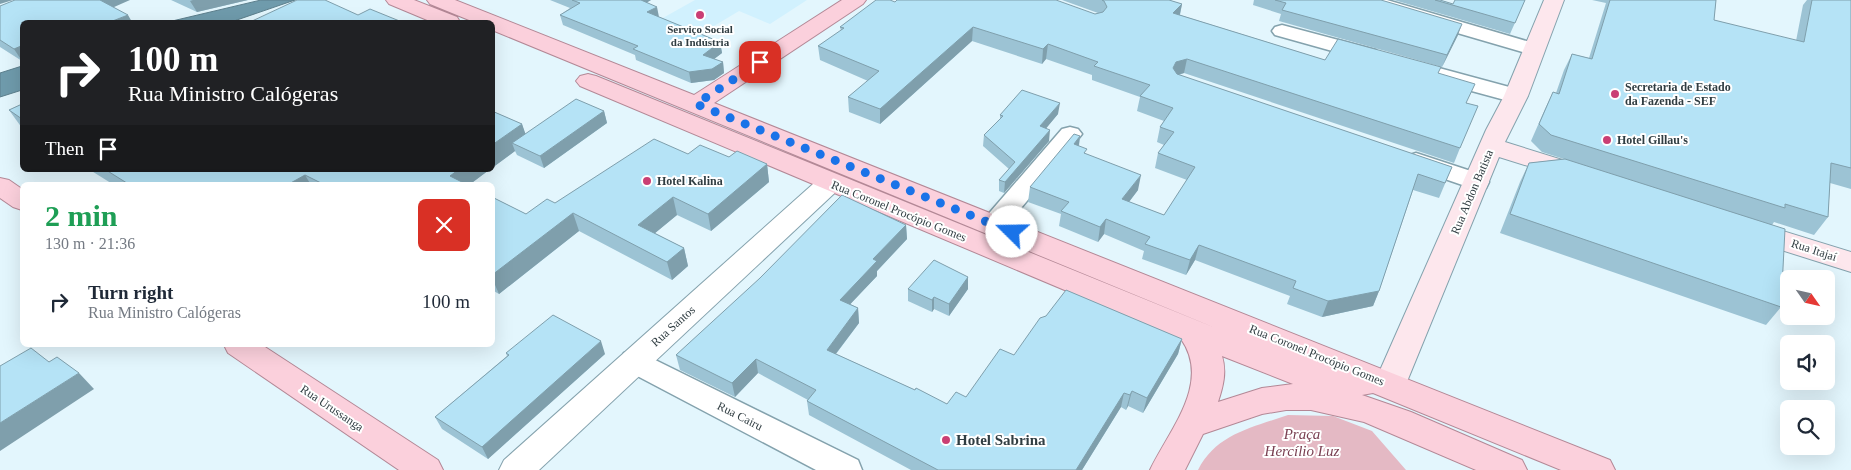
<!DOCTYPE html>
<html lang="en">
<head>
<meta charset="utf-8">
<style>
  :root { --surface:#fff; --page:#f2f2f3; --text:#1f2937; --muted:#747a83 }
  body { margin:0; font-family:"Times New Roman",serif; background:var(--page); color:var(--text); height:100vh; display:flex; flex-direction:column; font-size:19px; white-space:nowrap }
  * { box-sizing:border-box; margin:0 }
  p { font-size:16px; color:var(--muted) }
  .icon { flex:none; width:28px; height:28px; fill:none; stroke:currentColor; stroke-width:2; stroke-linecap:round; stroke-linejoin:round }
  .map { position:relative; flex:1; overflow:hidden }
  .sheet { position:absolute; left:20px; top:182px; width:475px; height:165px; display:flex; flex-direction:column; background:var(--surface); border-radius:8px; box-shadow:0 5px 20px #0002 }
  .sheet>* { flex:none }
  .top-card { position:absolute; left:20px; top:20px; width:475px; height:152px; border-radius:8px; box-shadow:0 5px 20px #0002; background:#202124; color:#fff; overflow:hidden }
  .needle { width:32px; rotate:124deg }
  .fabs { position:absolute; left:1780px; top:270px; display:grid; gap:10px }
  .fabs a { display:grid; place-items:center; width:55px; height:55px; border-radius:8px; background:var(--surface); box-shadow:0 5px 20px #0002; font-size:25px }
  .pin { position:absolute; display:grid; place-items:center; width:42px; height:42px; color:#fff; margin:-21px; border-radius:10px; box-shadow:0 2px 8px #0006 }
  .me { position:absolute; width:55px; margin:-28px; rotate:292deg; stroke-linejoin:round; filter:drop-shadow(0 0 4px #0008) }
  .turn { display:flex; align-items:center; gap:18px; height:105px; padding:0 25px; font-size:22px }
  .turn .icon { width:65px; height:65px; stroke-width:2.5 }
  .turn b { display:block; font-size:35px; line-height:42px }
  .then { display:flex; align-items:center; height:48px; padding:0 25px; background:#0003; gap:10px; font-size:19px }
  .round { display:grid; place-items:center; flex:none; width:52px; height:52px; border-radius:8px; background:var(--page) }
  .head { display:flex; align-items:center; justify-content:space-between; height:85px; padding:0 25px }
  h1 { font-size:30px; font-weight:600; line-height:38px; color:#1e9e55 }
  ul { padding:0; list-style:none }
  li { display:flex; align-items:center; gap:15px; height:70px; padding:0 25px }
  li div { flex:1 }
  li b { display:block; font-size:19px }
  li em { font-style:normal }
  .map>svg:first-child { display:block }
  .built { fill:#d1f1fe }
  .green { fill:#e4b9c4 }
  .water { fill:#6f9bac; stroke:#5c7f8c }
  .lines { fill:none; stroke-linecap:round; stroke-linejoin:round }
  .minor-casing { stroke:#84a2ad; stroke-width:3 }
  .tertiary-casing { stroke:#84a2ad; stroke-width:2 }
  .secondary-casing { stroke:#84a2ad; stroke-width:2 }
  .primary-casing { stroke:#b38896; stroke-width:2 }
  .minor { fill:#fff; fill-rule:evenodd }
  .tertiary { fill:#fff; fill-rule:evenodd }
  .secondary { fill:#fde7ed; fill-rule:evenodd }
  .primary { fill:#fbd0dc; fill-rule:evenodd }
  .wall { fill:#9cc3d4 }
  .shaded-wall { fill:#7f9fac }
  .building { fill:#b5e3f6; stroke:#7f9fac }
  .route { stroke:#1a73e8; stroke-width:9; stroke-dasharray:0 16.2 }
  .poi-dot { fill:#ca3f74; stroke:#fff; stroke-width:2 }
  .labels { text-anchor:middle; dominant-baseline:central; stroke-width:4; stroke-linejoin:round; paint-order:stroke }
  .far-poi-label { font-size:11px; font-weight:bold; fill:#303d42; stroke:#fff }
  .poi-label { font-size:12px; font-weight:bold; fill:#303d42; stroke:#fff; text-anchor:start }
  .street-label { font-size:12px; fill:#303d42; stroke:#fff }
  .near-park-label { font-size:15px; font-style:italic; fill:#793f51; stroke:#fff }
  .near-poi-label { font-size:15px; font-weight:bold; fill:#303d42; stroke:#fff; text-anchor:start }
</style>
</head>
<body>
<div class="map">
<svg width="1851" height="470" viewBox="0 0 1851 470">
  <rect width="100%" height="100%" fill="#e3f6fd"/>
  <path class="built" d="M695,0H807L770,24L739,11L699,35L661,19Z"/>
  <path class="green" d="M1288,415L1333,416L1372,431L1406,470H1198C1216,434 1253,427 1288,415Z"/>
  <path class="water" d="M261,0H295L231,22H168Z
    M22,66V90L0,97V73Z"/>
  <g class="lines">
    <defs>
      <path id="minor" d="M1355,0H1387L1540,45L1544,49L1540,53L1533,55L1526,53L1358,4Z
        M1282,25L1376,50L1379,55L1376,60L1368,61L1275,35L1272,31L1275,27Z
        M1439,68L1524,91L1527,96L1524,101L1516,103L1431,80L1428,75L1431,70Z
        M1070,127L1078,129L1082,134L1078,139L1003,230L994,233L985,230L981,224L985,218L1062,129Z
        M1416,153L1486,176L1489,182L1486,188L1477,190L1407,166L1404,161L1407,156Z
        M635,350L858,460L862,470H816L624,369L620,361L624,353Z"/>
      <path id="tertiary" d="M831,174L840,176L844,182L840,188L539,470H499L504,460L822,176Z"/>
      <path id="secondary" d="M1544,0H1564L1528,96L1505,142L1585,167L1589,173L1585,179L1576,181L1499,157L1406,384L1401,393L1390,397L1379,393L1374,384L1486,130L1504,96Z
        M1750,221L1851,252V272L1740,237L1736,230L1740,223Z"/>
      <path id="primary" d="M386,0H414L457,17L460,22H432L389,4Z
        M427,0H455L694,95L842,0H866L863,4L714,103L1610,460L1615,470H1561L1373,393L1362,395L1411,412L1522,460L1527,470H1476L1364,422L1311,410H1286L1262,414L1203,434L1185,470H1150C1169,430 1212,383 1181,339L580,86L576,81L580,76L588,74L596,76L1218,329L492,30V22H474L430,4ZM1222,356L1293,384L1262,388L1218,402C1223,387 1227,372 1222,356Z
        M0,178L9,180L22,189V210L13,207L0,198Z
        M224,345H262L438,460L443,470H399L228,353Z"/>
    </defs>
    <use href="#minor" class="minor-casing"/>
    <use href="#tertiary" class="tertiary-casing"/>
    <use href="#secondary" class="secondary-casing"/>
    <use href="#primary" class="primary-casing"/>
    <use href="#minor" class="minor"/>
    <use href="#tertiary" class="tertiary"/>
    <use href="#secondary" class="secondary"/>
    <use href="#primary" class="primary"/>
  </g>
  <path class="wall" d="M171,0H248L197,12Z
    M550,0H651L647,2L659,17L720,42L722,53L714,59L723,62L724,73L714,80L691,83L636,60L635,55L563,25L560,15L570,8Z
    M1062,0H1169L1182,4L1180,15L1325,60L1438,73L1467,103L1460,148L1454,163L1184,73L1179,75L1452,167L1439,198L1413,190L1379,291L1373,306L1322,317L1287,304L1290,296L1195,260L1186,275L1142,259L1144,251L1104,234L1098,242L1059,226L1061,214L1028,202L1030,187L1080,136L1079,146L1086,154L1138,190L1129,202L1164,215L1187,180L1155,168L1158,153L1164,145L1157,142L1160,127L1164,121L1137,111L1140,97L1092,80V75L1046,59L1042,64L972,41L880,124L849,112L848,97L868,81L820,60L818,46L841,31L840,27L895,2L1095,14L1098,13Z
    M1254,0H1381L1458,35L1442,67L1279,21L1281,14L1253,5Z
    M1394,0H1440L1453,4L1525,0L1510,34Z
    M1592,0H1716L1714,20L1796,41L1803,5L1807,0H1851V189L1830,183L1828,217L1814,235L1774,222L1772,225L1781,307L1766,325L1500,233L1520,182L1529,163L1564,159L1542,152L1531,141L1545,109L1553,92L1556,93L1564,70L1572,54L1589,58L1606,3Z
    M0,6L22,22V61L0,47Z
    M22,104V128L9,110Z
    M492,111L522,124L525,134L604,111L607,123L544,168L517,155L515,151L492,168Z
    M1058,114L1046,128L1049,141L1004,193L999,191V180L1009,169L983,146L984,135L1000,119V115Z
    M688,154L729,157L767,164L769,182L711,231L677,215L655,233L684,248L688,266L672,280L579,231L499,294L492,290V197L526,214L555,203Z
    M90,170H489L469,185H114Z
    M906,225L907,239L877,271V276L850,304L858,308L859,323L836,354L915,390L947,404L966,397L1014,355L1182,339L1178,354L1143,413L1128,406L1126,410L1121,407L1082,470H911L809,415L807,401L808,400L758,373L735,397L680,370L676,355Z
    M968,277V289L949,316L934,309L932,312L908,301V289Z
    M506,353L605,354L488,459L442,429L435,417L507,356Z"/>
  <path class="shaded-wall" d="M0,0H13L0,4Z
    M98,0H130L105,11Z
    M193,0H248L197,12L190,1Z
    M636,0H651L638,8Z
    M1182,4L1179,18L1173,13Z
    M657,7L659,17L647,12Z
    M128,15L132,22H110Z
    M1462,24L1458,35L1442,67L1447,55Z
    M973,27L972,41L880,124V109Z
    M720,42L722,53L705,66L703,55Z
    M1048,44L1046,59L1042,64L1043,49Z
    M21,46L22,48V61L14,49Z
    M1187,59L1184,73L1173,76V68L1176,62Z
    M723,62L724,73L714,80L691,83L689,72Z
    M1060,103L1058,114L1039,137L1040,126Z
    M604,111L607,123L544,168L540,156Z
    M522,124L528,141L512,143L515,151L492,168V145Z
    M1050,130L1049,141L1004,193L1005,182Z
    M1080,136L1078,151L1074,144Z
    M767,164L769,182L711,231L708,214Z
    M458,170H489L469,185H454L450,176Z
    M305,175L311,185H287Z
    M1141,175L1138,190L1119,215L1122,199Z
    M673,197L677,215L643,243L638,225Z
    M573,213L579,231L499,294L492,278V275Z
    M1106,219L1104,234L1098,242L1100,227Z
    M906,225L907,239L877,271V276L841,314L840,300L873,259Z
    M1199,245L1195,260L1186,275L1190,260Z
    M684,248L688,266L672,280L667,262Z
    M968,277V289L949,316V304Z
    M1379,291L1373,306L1322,317L1328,301Z
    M934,297V309L932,312V300Z
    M858,308L859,323L828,364L827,350Z
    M1182,339L1178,354L1143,413L1147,398Z
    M601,341L605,354L488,459L482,447Z
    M756,359L758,373L735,397L732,383Z
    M79,373L94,389L0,451V423Z
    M1132,391L1128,406L1126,410L1130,395Z
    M1124,393L1121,407L1082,470H1076Z"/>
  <path class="building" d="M15,0H100L128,15L110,22H22V47L21,46L14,49L0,40V6Z
    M297,0H325L358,15L370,9L402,22H250Z
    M572,0H641L657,7L647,12L720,42L703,55L723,62L712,69L689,72L633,49L638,46L560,15L580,3Z
    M876,0H890L895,2L897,0H1056L1095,14L1103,12L1107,7L1104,1L1102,0H1169L1182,4L1173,13L1325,60L1338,39L1441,67L1438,73L1475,84L1466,103L1478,106L1460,148L1187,59L1176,62L1173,68L1177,74L1452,167L1445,183L1418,174L1379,291L1328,301L1293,288L1296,281L1199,245L1190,260L1145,244L1150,237L1106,219L1100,227L1061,211L1069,202L1030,187L1074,134L1080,136L1074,144L1087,149L1084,153L1141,175L1122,199L1164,215L1195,167L1158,153L1174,132L1160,127L1173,108L1140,96L1150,85L1094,66L1098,62L1048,44L1043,49L973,27L880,109L848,97L879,71L818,46L844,28L840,27Z
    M1275,0H1381L1462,24L1447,55L1282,10L1286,3Z
    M1435,0H1440L1453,4L1455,0H1525L1515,23Z
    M1610,0H1716L1714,20L1804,42L1812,0H1851V168L1831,163L1828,217L1785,204V208L1551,135L1539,124L1553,92L1559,94L1572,54L1592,59Z
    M1022,90L1060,103L1040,126L1050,130L1005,182L999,180L1015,162L984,135L1003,116L1000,115Z
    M576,99L604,111L540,156L512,143Z
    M22,104V119L9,110Z
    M492,111L522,124L492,145Z
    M654,139L688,154L700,145L729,157L737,151L767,164L708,214L673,197L638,225L684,248L667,262L573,213L492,275V197L526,214L547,199L555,203Z
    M1565,159L1785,229L1781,307L1510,214L1529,163Z
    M106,170H458L450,176L468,185H325L305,175L287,185H130Z
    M842,195L906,225L873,259L877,261L840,300L858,308L827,350L915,390L916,388L947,404L956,392L966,397L1000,349L1014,355L1040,318L1046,316L1066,290L1182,339L1147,398L1132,391L1130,395L1124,393L1076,470H938L807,401L816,390L756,359L732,383L676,355L760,278Z
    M934,260L968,277L949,304L934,297L932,300L908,289Z
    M553,315L601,341L482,447L435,417L509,355L506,353Z
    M31,348L49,362L57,357L79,373L0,423V366Z"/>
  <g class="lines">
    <path class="route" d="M760,62L696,104L1012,232"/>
  </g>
  <g class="poi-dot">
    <circle cx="700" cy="15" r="5"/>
    <circle cx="1615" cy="94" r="5"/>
    <circle cx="1607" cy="140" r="5"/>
    <circle cx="647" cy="181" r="5"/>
    <circle cx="946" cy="440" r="5"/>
  </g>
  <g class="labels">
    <g class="far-poi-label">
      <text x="700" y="29">Serviço Social<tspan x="700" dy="13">da Indústria</tspan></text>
    </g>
    <g class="poi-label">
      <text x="1625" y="87">Secretaria de Estado<tspan x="1625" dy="14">da Fazenda - SEF</tspan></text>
      <text x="1617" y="140">Hotel Gillau's</text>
      <text x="657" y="181">Hotel Kalina</text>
    </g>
    <g class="street-label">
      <text transform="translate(1472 192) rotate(-67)">Rua Abdon Batista</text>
      <text transform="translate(899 211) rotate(22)">Rua Coronel Procópio Gomes</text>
      <text transform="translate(1814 250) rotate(18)">Rua Itajaí</text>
      <text transform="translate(673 326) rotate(-42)">Rua Santos</text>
      <text transform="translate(1317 355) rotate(22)">Rua Coronel Procópio Gomes</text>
      <text transform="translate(332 408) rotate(34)">Rua Urussanga</text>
      <text transform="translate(740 416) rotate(27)">Rua Cairu</text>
    </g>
    <g class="near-park-label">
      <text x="1302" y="434">Praça<tspan x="1302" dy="17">Hercílio Luz</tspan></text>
    </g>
    <g class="near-poi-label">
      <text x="956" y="440">Hotel Sabrina</text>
    </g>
  </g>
</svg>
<div class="fabs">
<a><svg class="needle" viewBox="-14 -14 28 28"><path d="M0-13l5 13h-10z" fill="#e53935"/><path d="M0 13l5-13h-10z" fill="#747a83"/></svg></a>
<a><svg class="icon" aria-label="sound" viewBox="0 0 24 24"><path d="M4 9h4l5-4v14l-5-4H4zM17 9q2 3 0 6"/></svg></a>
<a><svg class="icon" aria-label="search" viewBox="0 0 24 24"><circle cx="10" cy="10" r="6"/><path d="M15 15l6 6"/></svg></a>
</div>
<div class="pin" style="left:760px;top:62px;background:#d93025"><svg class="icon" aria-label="arrive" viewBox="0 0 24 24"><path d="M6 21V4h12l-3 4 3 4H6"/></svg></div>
<svg class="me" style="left:1012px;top:232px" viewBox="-20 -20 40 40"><circle r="19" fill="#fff"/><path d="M0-13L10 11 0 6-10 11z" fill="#1a73e8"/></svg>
<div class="top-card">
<div class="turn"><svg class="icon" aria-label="right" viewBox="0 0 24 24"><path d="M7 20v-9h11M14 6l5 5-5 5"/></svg><div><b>100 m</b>Rua Ministro Calógeras</div></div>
<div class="then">Then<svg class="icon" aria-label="arrive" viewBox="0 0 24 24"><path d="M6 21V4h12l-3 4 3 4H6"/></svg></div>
</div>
<section class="sheet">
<div class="head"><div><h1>2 min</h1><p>130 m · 21:36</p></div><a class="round" style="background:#d93025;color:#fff"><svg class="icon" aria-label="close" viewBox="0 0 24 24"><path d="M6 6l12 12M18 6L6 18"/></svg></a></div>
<ul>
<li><svg class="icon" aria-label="right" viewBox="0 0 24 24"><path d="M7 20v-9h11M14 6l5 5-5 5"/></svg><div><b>Turn right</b><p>Rua Ministro Calógeras</p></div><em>100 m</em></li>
</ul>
</section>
</div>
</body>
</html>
